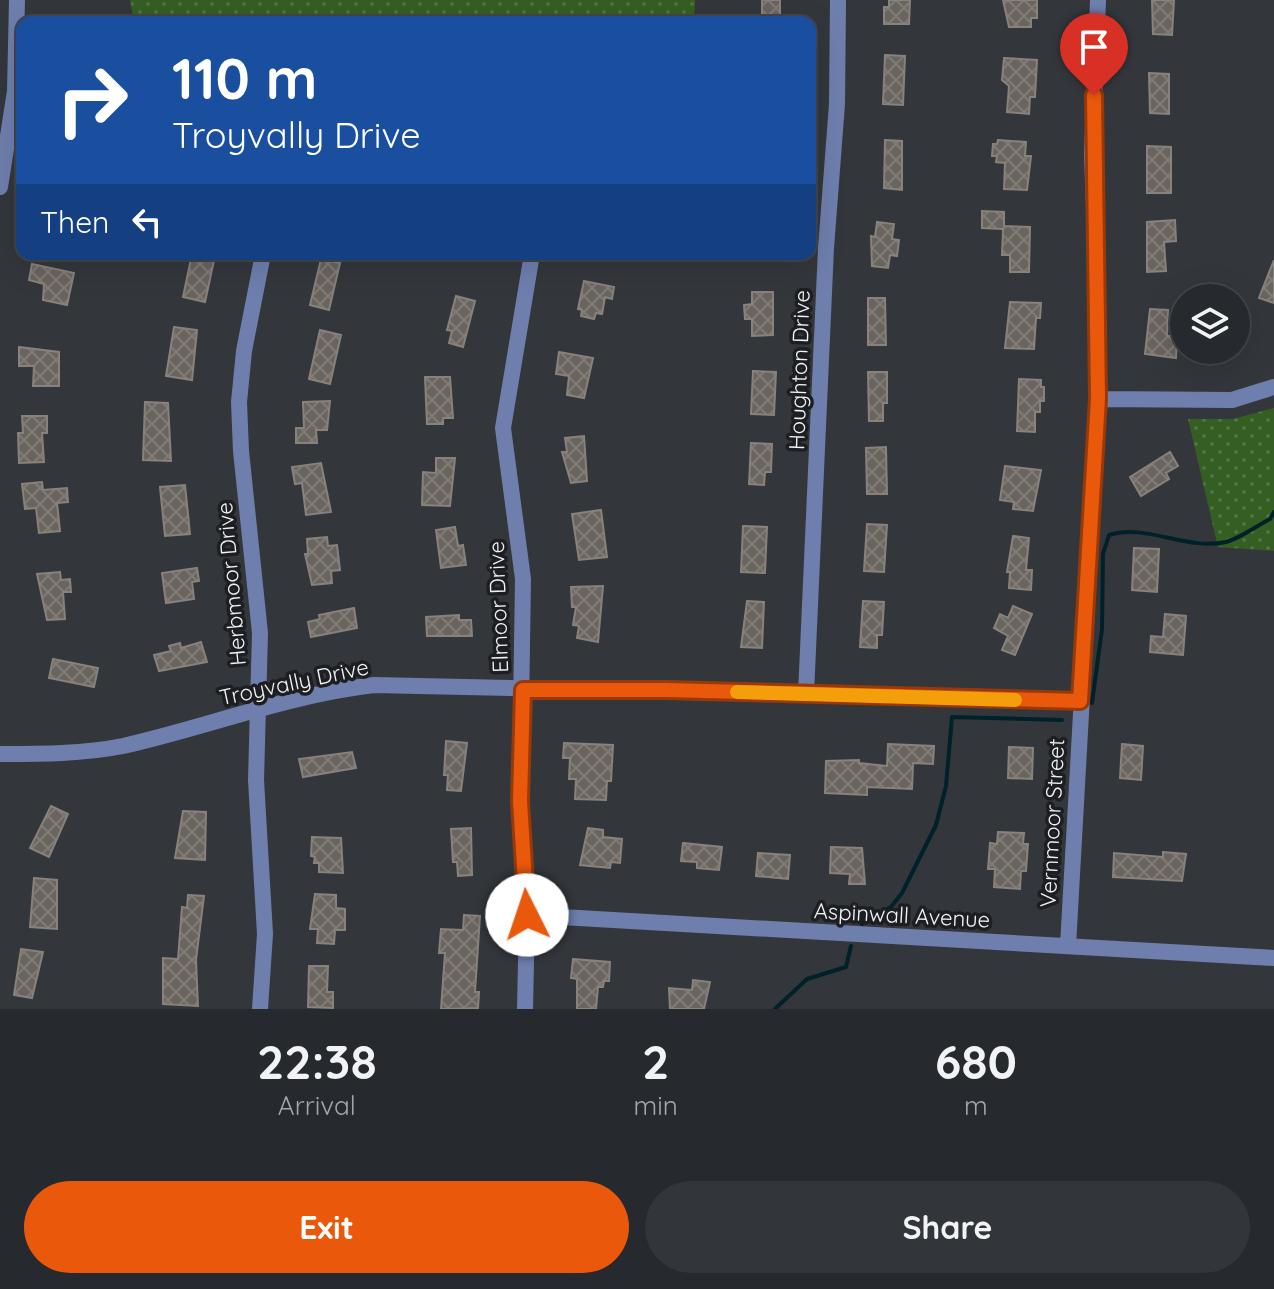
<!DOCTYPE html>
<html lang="en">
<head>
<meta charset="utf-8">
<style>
  :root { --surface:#26292d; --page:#323539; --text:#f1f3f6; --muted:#a4a6aa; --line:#424549; --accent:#ea580c }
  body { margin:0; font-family:Quicksand,sans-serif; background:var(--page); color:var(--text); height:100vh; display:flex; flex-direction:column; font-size:30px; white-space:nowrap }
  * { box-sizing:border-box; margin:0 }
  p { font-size:26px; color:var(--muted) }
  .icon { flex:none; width:44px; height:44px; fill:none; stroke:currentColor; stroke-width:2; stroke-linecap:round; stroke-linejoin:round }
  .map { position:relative; height:1009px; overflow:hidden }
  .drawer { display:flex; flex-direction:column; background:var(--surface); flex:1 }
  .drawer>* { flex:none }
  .hud { position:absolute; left:16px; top:16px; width:800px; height:244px; border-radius:16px; box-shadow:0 8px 32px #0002,0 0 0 2px var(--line); background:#1a4fa0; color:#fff; overflow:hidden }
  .buttons { position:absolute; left:1170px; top:284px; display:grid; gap:16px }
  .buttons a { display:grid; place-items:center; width:80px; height:80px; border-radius:50%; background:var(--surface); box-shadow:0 8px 32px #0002,0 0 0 2px var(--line); font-size:40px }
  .pin { position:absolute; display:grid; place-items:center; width:68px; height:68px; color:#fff; margin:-82px -34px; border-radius:50% 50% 50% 0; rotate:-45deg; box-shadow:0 0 8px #0007 }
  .pin .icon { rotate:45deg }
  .me { position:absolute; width:88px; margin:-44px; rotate:356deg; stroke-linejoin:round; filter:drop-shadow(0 0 6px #0008) }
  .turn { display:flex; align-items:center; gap:28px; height:168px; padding:0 24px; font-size:36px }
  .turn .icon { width:104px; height:104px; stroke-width:2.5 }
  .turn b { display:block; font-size:56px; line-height:68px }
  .then { display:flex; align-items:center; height:76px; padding:0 24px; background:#0003; gap:16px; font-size:30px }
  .eta { display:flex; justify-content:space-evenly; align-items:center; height:136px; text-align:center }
  .eta b { font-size:48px; font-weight:700; line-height:56px }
  .action { display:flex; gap:16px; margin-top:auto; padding:16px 24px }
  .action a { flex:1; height:92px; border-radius:48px; background:var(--accent); color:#fff; font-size:32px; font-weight:700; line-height:92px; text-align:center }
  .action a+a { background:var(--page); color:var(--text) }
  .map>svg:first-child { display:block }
  .park { fill:url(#park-dots) }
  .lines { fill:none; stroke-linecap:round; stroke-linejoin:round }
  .stream { stroke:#00202a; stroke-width:4 }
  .building { fill:url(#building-cross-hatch); stroke:#88817c; stroke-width:2 }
  .minor { stroke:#6e7fae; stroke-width:16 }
  .route-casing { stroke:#983908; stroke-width:20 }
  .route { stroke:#ea580c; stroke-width:14 }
  .slow { stroke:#f59e0b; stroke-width:14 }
  .labels { text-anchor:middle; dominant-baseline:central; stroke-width:7; stroke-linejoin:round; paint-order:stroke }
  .street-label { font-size:22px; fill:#f0f3f6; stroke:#1c1e21 }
</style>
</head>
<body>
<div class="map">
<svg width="1274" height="1009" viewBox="0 0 1274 1009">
  <defs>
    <pattern id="park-dots" width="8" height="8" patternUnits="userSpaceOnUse" patternTransform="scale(2)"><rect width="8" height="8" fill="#355f22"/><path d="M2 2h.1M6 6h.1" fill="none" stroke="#537643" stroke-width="1.8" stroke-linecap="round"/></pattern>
    <pattern id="building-cross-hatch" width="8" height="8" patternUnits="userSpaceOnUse" patternTransform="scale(2)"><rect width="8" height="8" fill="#6a645f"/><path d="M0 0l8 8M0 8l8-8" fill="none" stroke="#807b77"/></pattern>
  </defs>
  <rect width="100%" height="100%" fill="#33373c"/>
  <path class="park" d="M130,0H695L694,22H134Z
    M1274,408V551L1218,547L1188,419H1233Z"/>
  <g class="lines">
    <path class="stream" d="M1092,703L1102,629L1103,554L1109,535C1145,523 1187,551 1226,542C1241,538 1256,526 1270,519L1274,512
      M862,924L891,907L902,893L936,825L946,786L952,717L1062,720
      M775,1009L807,979L846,967L851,946"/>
  </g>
  <path class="building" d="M762,0H780V20H762Z
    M889,0H910L909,24H884V7H889Z
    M1003,0H1037V18H1031V27H1009Z
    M1152,0H1174L1172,35L1153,34Z
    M885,55L905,56L903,105L883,104Z
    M1004,58L1037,60L1035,97H1030L1029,114L1007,112L1009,86L1002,80Z
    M1149,73L1169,74V114L1150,113Z
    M885,140L902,141V190L884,188Z
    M998,140L1026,142L1025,156H1031L1027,190L1004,189L1005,163L996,162L997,156H992L993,144H997Z
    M1147,146L1171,147V193H1147Z
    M982,211L1004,212V226L1030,227L1029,272H1010V255H1002L1003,229L982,228Z
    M1175,220L1176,241L1164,242L1166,271L1147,272V222Z
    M877,222L894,224L892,239L899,240L897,256L890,255L888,268L872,266L871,236L875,237Z
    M192,254L215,256L205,302L183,297Z
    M321,259L340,263L329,310L310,305Z
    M1274,260V303L1259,298Z
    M32,264L74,273L67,305L43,300L44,284L29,280Z
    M584,281L614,287L612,299L605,297L602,314L596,313L594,319L581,316L582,310L578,309Z
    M752,292H773V335L752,336V319H745L744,305L752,304Z
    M456,296L475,301L463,347L449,343L452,331L447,330Z
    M868,298H885L886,345H868Z
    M1010,302L1041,303L1040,318H1036L1034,349L1005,348Z
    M1150,309L1168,310L1167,336H1177L1176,358L1145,354Z
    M174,327L197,330L192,380L166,376Z
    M320,330L341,335L330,384L309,379Z
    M19,347L59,352V386H33L34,366H19Z
    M559,352L593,358L584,398L567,395L569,376L556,374Z
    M753,371L776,372L774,415L751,414Z
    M868,372H887V403H883V421H869Z
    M425,377H450L453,418H443V424H427Z
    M1019,379L1041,380V387H1044V401H1040V412H1035V432L1017,431Z
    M330,401L327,430H316L317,443H296V428H304L303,402Z
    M145,402L168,403L171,461L143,460Z
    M22,416H47V433H42L44,462L19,463L18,433H23Z
    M584,436L587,481L571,483L562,452H567L565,438Z
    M751,443L772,444L771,472H765L764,485L749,484Z
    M886,447L887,494H867L866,448Z
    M1170,452L1178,466L1166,473L1169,479L1141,496L1130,477Z
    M436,458H455L450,506L422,505L423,472L436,473Z
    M321,463L331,512L306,515L302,483L295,484L292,467Z
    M1005,466L1041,470L1033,511L1013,509L1014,502L1000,500Z
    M42,482L43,490L67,488L68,502L57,503L60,531L39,533L36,508L25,509L22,484Z
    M185,485L190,534L165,536L160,487Z
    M601,510L607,557L579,560L572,514Z
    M867,524L887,525L884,572L864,571Z
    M743,526L767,527L765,573L741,572Z
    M455,527L458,546L463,545L466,565L441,568L436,530Z
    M1013,536L1029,538L1026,570H1032L1031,590L1009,588L1010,572H1007Z
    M327,537L328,546L337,545L340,570L331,571L332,583L312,585L305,554H308L307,539Z
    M1134,548L1159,549L1157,592L1132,590Z
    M197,568L199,581L192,582L194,599L166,603L162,573Z
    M60,572L61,580L70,579L71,592H63L65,619L47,620L37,574Z
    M603,586L598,642L577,638L579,626L573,625L576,607H572L571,587Z
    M747,601L764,602L762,648L741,647Z
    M863,601L884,602L882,635H877V648L860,647Z
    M1013,606L1032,614L1015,655L1002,650L1008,636L994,628L1000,614L1008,618Z
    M354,608L357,628L311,637L308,622L320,619L319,615Z
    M1165,614L1186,616L1183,655L1150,652L1151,636L1163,637Z
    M459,615V620H471L472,636H427L426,617Z
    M201,642L207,662L159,671L154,655L171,651L169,646L180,643L181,648Z
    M53,659L98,668L94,687L49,678Z
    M446,741L467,743L461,791L447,790L448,775H444Z
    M564,743L613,745L611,781H607L606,800L575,799L576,779H569L570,758H563Z
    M888,744L934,746L933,764L913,763L912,789L867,787V795L825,793L826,761L859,760V763L887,766Z
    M1122,744L1143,746L1141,780L1120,778Z
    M1009,747L1033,748L1032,779L1008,778Z
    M352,752L356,768L303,777L299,759Z
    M51,806L68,814L49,857L30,848Z
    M183,811L206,812L205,860L175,858Z
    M471,828L472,875L458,876L457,862H453L451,829Z
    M588,828L603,830V837L622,839L620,863L611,862L610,868L580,865Z
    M998,832L1024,833L1023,844H1028L1026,871H1021L1020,889L994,887L995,869H988L990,843L997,844Z
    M312,837L341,838L343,873L319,872V863H314L315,857L311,856Z
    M683,843L722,847L719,870L697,868V862L681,861Z
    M831,847L862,848L865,884H849L850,874L830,873Z
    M1163,852L1186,854L1182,881L1113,877L1114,853L1163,857Z
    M758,853L790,855L788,879L756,876Z
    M34,878L57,880V929L30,927Z
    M315,894L336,895V908L345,909V930H335L334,944L317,943L318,929H310Z
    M188,895L204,896L196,960L198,1006L163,1004V958L178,959L182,907L187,908Z
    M464,915L480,916L475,992H479L478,1008L441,1009L445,953H439L441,929L463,930Z
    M21,949L43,952L32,998L14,995Z
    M573,959L610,962L609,981H604L603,987H598L596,1009H577V979L571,978Z
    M309,966H328L327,992H333V1008L308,1007Z
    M693,980L710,982L704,1009H670L669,988L692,990Z"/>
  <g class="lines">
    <path class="minor" d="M0,187L15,91L17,0
      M1098,399L1232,400L1274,387
      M806,694L826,248L837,104L838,0
      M0,754C41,754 83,754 123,746C207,727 288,695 374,685L1080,701
      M527,915L1274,958
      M1068,946L1097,428L1099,342L1092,154L1098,0
      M260,1009L265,934L256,780L260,633L241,451L239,402L244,351L263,254
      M525,1009L527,915L520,777L523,579L503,428L532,254"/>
  </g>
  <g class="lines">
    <defs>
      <path id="route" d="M527,915L520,801L523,690H666L1080,701L1098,399L1094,95"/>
    </defs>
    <use href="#route" class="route-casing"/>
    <use href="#route" class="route"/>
    <path class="slow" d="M737,692L1015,700"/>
  </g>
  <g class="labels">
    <g class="street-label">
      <text transform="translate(799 370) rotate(-88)">Houghton Drive</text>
      <text transform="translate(231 584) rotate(-95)">Herbmoor Drive</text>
      <text transform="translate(498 607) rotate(-92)">Elmoor Drive</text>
      <text transform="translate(294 682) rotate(-12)">Troyvally Drive</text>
      <text transform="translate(1052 823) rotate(-87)">Vernmoor Street</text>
      <text transform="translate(902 915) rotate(3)">Aspinwall Avenue</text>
    </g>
  </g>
</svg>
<div class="buttons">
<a><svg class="icon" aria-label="layers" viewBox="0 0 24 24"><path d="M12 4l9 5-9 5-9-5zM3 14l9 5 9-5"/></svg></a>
</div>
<div class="pin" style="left:1094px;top:95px;background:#d93025"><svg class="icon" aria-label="arrive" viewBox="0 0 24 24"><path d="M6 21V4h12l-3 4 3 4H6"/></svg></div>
<svg class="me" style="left:527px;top:915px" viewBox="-20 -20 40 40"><circle r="19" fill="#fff"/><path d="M0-13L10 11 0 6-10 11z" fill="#ea580c"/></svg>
<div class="hud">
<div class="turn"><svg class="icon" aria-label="right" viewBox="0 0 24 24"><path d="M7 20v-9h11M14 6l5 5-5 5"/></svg><div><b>110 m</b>Troyvally Drive</div></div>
<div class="then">Then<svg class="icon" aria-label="left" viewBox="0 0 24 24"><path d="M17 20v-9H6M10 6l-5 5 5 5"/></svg></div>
</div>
</div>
<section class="drawer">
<div class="eta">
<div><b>22:38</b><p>Arrival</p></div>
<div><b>2</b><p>min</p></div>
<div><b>680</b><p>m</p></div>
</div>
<div class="action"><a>Exit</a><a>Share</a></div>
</section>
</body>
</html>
